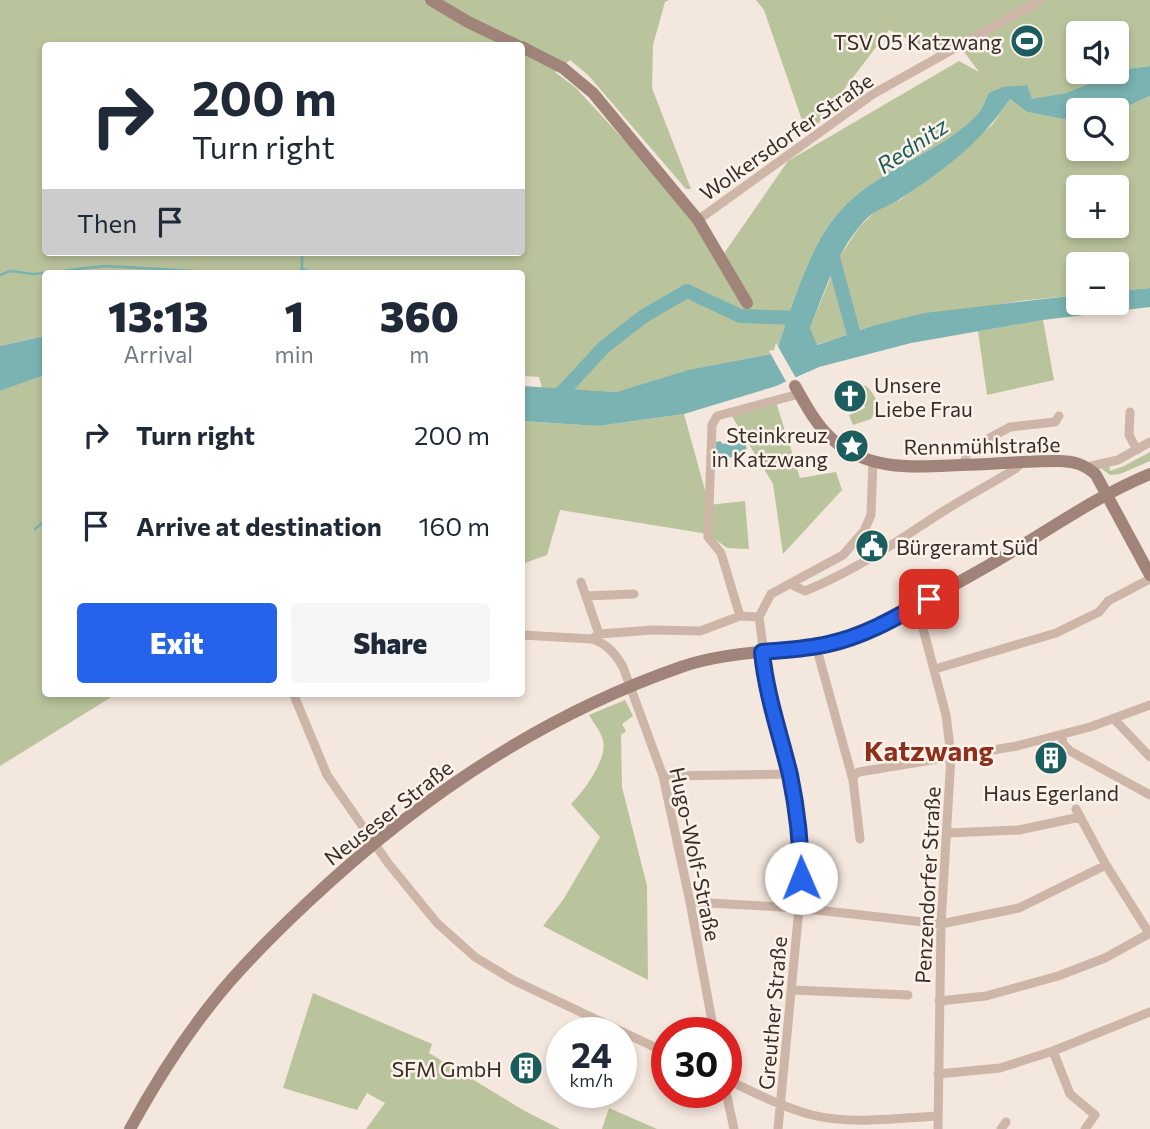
<!DOCTYPE html>
<html lang="en">
<head>
<meta charset="utf-8">
<style>
  :root { --surface:#fff; --page:#f6f6f7; --text:#1f2937; --muted:#747a83; --accent:#2563eb }
  body { margin:0; font-family:Commissioner,sans-serif; background:var(--page); color:var(--text); height:100vh; display:flex; flex-direction:column; font-size:26px; white-space:nowrap }
  * { box-sizing:border-box; margin:0 }
  p { font-size:23px; color:var(--muted) }
  .icon { flex:none; width:38px; height:38px; fill:none; stroke:currentColor; stroke-width:2; stroke-linecap:round; stroke-linejoin:round }
  .map { position:relative; flex:1; overflow:hidden }
  .details { position:absolute; left:42px; top:270px; width:483px; height:427px; display:flex; flex-direction:column; background:var(--surface); border-radius:7px; box-shadow:0 4px 10px #0003 }
  .details>* { flex:none }
  .guide { position:absolute; left:42px; top:42px; width:483px; height:214px; border-radius:7px; box-shadow:0 4px 10px #0003; background:#fff; color:var(--text); overflow:hidden }
  .buttons { position:absolute; left:1066px; top:21px; display:grid; gap:14px }
  .buttons a { display:grid; place-items:center; width:63px; height:63px; border-radius:7px; background:var(--surface); box-shadow:0 4px 10px #0003; font-size:35px }
  .speed { position:absolute; left:546px; top:1017px; display:flex; gap:14px; font-size:35px; font-weight:700; text-align:center }
  .speed>* { display:grid; place-content:center; width:91px; height:91px; border-radius:50%; background:var(--surface); box-shadow:0 4px 10px #0003; line-height:1 }
  .speed small { font-size:18px; font-weight:400 }
  .speed .limit { border:10px solid #d22; background:#fff; color:#111 }
  .pin { position:absolute; display:grid; place-items:center; width:60px; height:60px; color:#fff; margin:-30px; border-radius:14px; box-shadow:0 4px 10px #0006 }
  .me { position:absolute; width:77px; margin:-38px; rotate:359deg; stroke-linejoin:round; filter:drop-shadow(0 0 5px #0008) }
  .turn { display:flex; align-items:center; gap:24px; height:147px; padding:0 35px; font-size:32px }
  .turn .icon { width:91px; height:91px; stroke-width:2.5 }
  .turn b { display:block; font-size:49px; line-height:60px }
  .then { display:flex; align-items:center; height:66px; padding:0 35px; background:#0003; gap:14px; font-size:26px }
  .eta { display:flex; justify-content:space-evenly; align-items:center; height:119px; text-align:center }
  .eta b { font-size:42px; font-weight:800; line-height:49px }
  .primary-button { display:flex; gap:14px; margin-top:auto; padding:14px 35px }
  .primary-button a { flex:1; height:80px; border-radius:7px; background:var(--accent); color:#fff; font-size:28px; font-weight:800; line-height:80px; text-align:center }
  .primary-button a+a { background:var(--page); color:var(--text) }
  ul { padding:0; list-style:none }
  li { display:flex; align-items:center; gap:21px; height:91px; padding:0 35px }
  li div { flex:1 }
  li b { display:block; font-size:26px }
  li em { font-style:normal }
  .map>svg:first-child { display:block }
  .green { fill:#bac49c; fill-rule:evenodd }
  .water { fill:#7ab3b1 }
  .pier { fill:#f4e7dd }
  .lines { fill:none; stroke-linecap:round; stroke-linejoin:round }
  .stream { stroke:#7ab3b1; stroke-width:2.5 }
  .river { stroke:#7ab3b1; stroke-width:14 }
  .street { stroke:#cdb6a8; stroke-width:9 }
  .secondary { stroke:#a18479; stroke-width:12 }
  .route-casing { stroke:#184099; stroke-width:18 }
  .route { stroke:#2563eb; stroke-width:12 }
  .labels { text-anchor:middle; dominant-baseline:central; stroke-width:5; stroke-linejoin:round; paint-order:stroke }
  .poi-label { font-size:21px; fill:#3a2d29; stroke:#fbf2ea; text-anchor:end }
  .street-label { font-size:21px; fill:#3a2d29; stroke:#fbf2ea }
  .water-label { font-size:23px; font-style:italic; fill:#1b5e5d; stroke:#fbf2ea }
  .district-label { font-size:28px; font-weight:bold; fill:#8e2e1c; stroke:#fbf2ea }
</style>
</head>
<body>
<div class="map">
<svg width="1150" height="1129" viewBox="0 0 1150 1129">
  <rect width="100%" height="100%" fill="#f4e7dd"/>
  <path class="green" d="M0,0H669L665,2L653,45L652,88L691,189H686L588,75L570,60L555,72L576,88L677,197L718,262L788,161L959,61L979,72L962,49L943,56L889,30L814,129H805L764,10L756,0H1150V66L1126,69L1066,93L1032,100L1026,85L989,93C985,100 982,110 976,116C937,155 877,169 840,211C809,245 791,309 776,353L689,370L616,392L542,388L539,377L522,376V273H46L45,336L0,346ZM1078,33H1116V72H1078ZM46,46H522V252H46Z
    M1150,96V288L1117,291L1116,264H1078V295L1020,301L872,326L816,345L810,328L838,259L860,226L878,209L900,200L992,125L1010,99L1027,112L1078,122V149H1116L1117,111ZM1078,187H1116V226H1078Z
    M1043,320L1054,380L987,395L978,331Z
    M45,375L46,693H118L0,766V391Z
    M854,381C869,385 873,392 879,406L871,419L853,425L849,415L865,408Z
    M776,402L800,478L836,472L842,490L783,554L773,484L730,413Z
    M684,414L709,505L745,501L749,549L727,548L708,534L560,510L547,555L522,564V421L598,426Z
    M1150,452V461L1120,474L1110,475L1098,466L1109,464L1110,471L1124,466Z
    M625,700L633,716L622,724L626,731L621,735L622,787L647,886L648,980L543,926L563,900L600,837L571,804C583,792 608,759 603,740C601,732 593,722 589,715Z
    M313,993L432,1044L429,1053L523,1110L560,1129H366L385,1103L367,1093L357,1110L283,1088Z
    M609,1108L657,1129H602Z"/>
  <path class="water" d="M1150,66V96L1117,111L1078,110V122L1027,112L1010,99C980,143 947,168 903,197C886,209 875,207 859,227C835,256 824,293 810,328L817,345L872,326L925,313L1078,295V303H1116L1117,291L1150,288V307L1043,320L911,343L819,367L776,386L684,414L598,426L522,421V386L616,392L688,370L776,353C791,309 809,245 840,211C877,169 937,155 976,116C982,110 985,100 989,93L1003,87L1027,85L1032,99L1066,93L1126,69Z
    M45,336V375L0,391V346Z
    M742,440L746,445L747,455L718,459L716,458V442L720,441L723,444Z"/>
  <path class="pier" d="M776,343L797,380L788,385L769,351L774,350Z"/>
  <g class="lines">
    <path class="stream" d="M302,269V252
      M0,275L10,271L34,274L105,266L213,272L295,273L302,269L312,273
      M35,529L46,520"/>
    <path class="river" d="M832,254L857,346
      M553,402L604,347L644,316L687,291L740,316L801,318"/>
    <path class="street" d="M698,220L873,94L1041,0
      M1130,412L1129,435L1137,450
      M964,465L967,451L971,448L1010,427L1055,422L1059,416
      M1087,467L1118,460L1150,442
      M581,582L599,634
      M790,584L805,591C854,571 892,545 936,516C962,499 989,485 1015,469L1022,462
      M586,596L634,594
      M917,606L946,715L951,756L941,924L938,1129
      M740,616L721,553L708,537L712,425L717,416L799,394
      M703,630L740,616L759,617
      M522,635L592,639C607,644 615,653 623,667L663,776L690,902L714,1032
      M592,639L599,634L653,630L700,631
      M819,657L853,780
      M935,669L1056,633L1099,612L1108,601L1150,579
      M293,693L327,775L388,863L437,923L475,957L513,980L667,1053
      M1114,719L1150,757
      M1062,735L1063,744L1070,751L1150,795
      M663,776L790,774
      M1076,809L1106,865L1149,933
      M948,833L1019,830L1080,817
      M860,839L853,780L854,775L859,772L1017,746L1090,727L1150,705
      M690,902L799,908L941,924L1019,908L1106,865
      M792,990L908,995
      M939,1001L986,996L1058,976L1105,958L1150,933
      M1053,1051L1070,1094L1095,1115L1085,1129
      M938,1074L1000,1068L1053,1051L1150,1012
      M726,1079C755,1093 782,1107 812,1115C852,1125 897,1118 938,1116
      M726,1092L734,1129
      M778,1129L799,908L801,853L797,813L790,774L771,706L759,617L771,594L843,555L864,531L871,515L873,462
      M1001,1129L1006,1122"/>
    <path class="secondary" d="M431,0L468,22L518,46
      M522,47L563,68L593,93L698,220L747,303
      M795,386C806,405 816,425 832,439C869,472 915,467 961,465C993,464 1026,461 1058,461C1073,461 1085,464 1096,475L1150,575
      M130,1129C154,1085 181,1042 212,1003C240,967 274,934 307,903C415,801 540,716 681,667C741,646 806,656 865,632C885,624 903,613 921,603C950,587 980,571 1008,554C1055,526 1099,495 1150,474"/>
  </g>
  <g class="lines">
    <defs>
      <path id="route" d="M801,878C801,843 797,809 790,775C780,734 766,694 762,652C784,650 807,649 828,644C865,636 897,617 929,599"/>
    </defs>
    <use href="#route" class="route-casing"/>
    <use href="#route" class="route"/>
  </g>
  <defs>
    <symbol id="stadium-disc" viewBox="-11 -11 22 22"><circle r="9.5" fill="#1b5e5d" stroke="#fbf2ea"/><path d="M0-5a6.5 5 0 1 0 0 10a6.5 5 0 1 0 0-10ZM-3.5-1.8h7v3.6h-7Z" fill="#fff"/></symbol>
    <symbol id="church-disc" viewBox="-11 -11 22 22"><circle r="9.5" fill="#1b5e5d" stroke="#fbf2ea"/><path d="M-1.2-6h2.4v3.5h3.3v2.4h-3.3V6h-2.4V-.1h-3.3v-2.4h3.3Z" fill="#fff"/></symbol>
    <symbol id="sight-disc" viewBox="-11 -11 22 22"><circle r="9.5" fill="#1b5e5d" stroke="#fbf2ea"/><path d="M0-6L1.8-2.2L6-1.7L2.9 1.2L3.7 5.4L0 3.3L-3.7 5.4L-2.9 1.2L-6-1.7L-1.8-2.2Z" fill="#fff"/></symbol>
    <symbol id="civic-disc" viewBox="-11 -11 22 22"><circle r="9.5" fill="#1b5e5d" stroke="#fbf2ea"/><path d="M-.6-6.5H3V-4.5H.6V-3L4-1V1h2V6H-6V1h2V-1L-.6-3ZM-1.2 2.5V6h2.4V2.5Z" fill="#fff"/></symbol>
    <symbol id="building-disc" viewBox="-11 -11 22 22"><circle r="9.5" fill="#1b5e5d" stroke="#fbf2ea"/><path d="M-4-6H4V6H1V3H-1V6H-4ZM-2.5-4.3h1.7v1.8h-1.7ZM.8-4.3h1.7v1.8H.8ZM-2.5-1h1.7V.8h-1.7ZM.8-1h1.7V.8H.8Z" fill="#fff"/></symbol>
  </defs>
  <g fill-rule="evenodd">
    <use href="#stadium-disc" x="1008" y="22" width="38" height="38"/>
    <use href="#church-disc" x="831" y="377" width="38" height="38"/>
    <use href="#sight-disc" x="833" y="427" width="38" height="38"/>
    <use href="#civic-disc" x="853" y="527" width="38" height="38"/>
    <use href="#building-disc" x="1032" y="739" width="38" height="38"/>
    <use href="#building-disc" x="507" y="1049" width="38" height="38"/>
  </g>
  <g class="labels">
    <g class="poi-label">
      <text x="1002" y="41">TSV 05 Katzwang</text>
      <text x="874" y="384" text-anchor="start">Unsere<tspan x="874" dy="24">Liebe Frau</tspan></text>
      <text x="828" y="434">Steinkreuz<tspan x="828" dy="24">in Katzwang</tspan></text>
      <text x="896" y="546" text-anchor="start">Bürgeramt Süd</text>
      <text x="1051" y="792" text-anchor="middle">Haus Egerland</text>
      <text x="502" y="1068">SFM GmbH</text>
    </g>
    <g class="street-label">
      <text transform="translate(786 136) rotate(-35)">Wolkersdorfer Straße</text>
      <text transform="translate(982 445) rotate(-1)">Rennmühlstraße</text>
      <text transform="translate(388 812) rotate(-38)">Neuseser Straße</text>
      <text transform="translate(696 854) rotate(78)">Hugo-Wolf-Straße</text>
      <text transform="translate(927 885) rotate(-87)">Penzendorfer Straße</text>
      <text transform="translate(772 1013) rotate(-85)">Greuther Straße</text>
    </g>
    <g class="water-label">
      <text transform="translate(912 145) rotate(-34)">Rednitz</text>
    </g>
    <g class="district-label">
      <text x="929" y="750">Katzwang</text>
    </g>
  </g>
</svg>
<div class="buttons">
<a><svg class="icon" aria-label="sound" viewBox="0 0 24 24"><path d="M4 9h4l5-4v14l-5-4H4zM17 9q2 3 0 6"/></svg></a>
<a><svg class="icon" aria-label="search" viewBox="0 0 24 24"><circle cx="10" cy="10" r="6"/><path d="M15 15l6 6"/></svg></a>
<a>+</a>
<a>−</a>
</div>
<div class="speed"><div>24<small>km/h</small></div><div class="limit">30</div></div>
<div class="pin" style="left:929px;top:599px;background:#d93025"><svg class="icon" aria-label="arrive" viewBox="0 0 24 24"><path d="M6 21V4h12l-3 4 3 4H6"/></svg></div>
<svg class="me" style="left:801px;top:878px" viewBox="-20 -20 40 40"><circle r="19" fill="#fff"/><path d="M0-13L10 11 0 6-10 11z" fill="#2563eb"/></svg>
<div class="guide">
<div class="turn"><svg class="icon" aria-label="right" viewBox="0 0 24 24"><path d="M7 20v-9h11M14 6l5 5-5 5"/></svg><div><b>200 m</b>Turn right</div></div>
<div class="then">Then<svg class="icon" aria-label="arrive" viewBox="0 0 24 24"><path d="M6 21V4h12l-3 4 3 4H6"/></svg></div>
</div>
<section class="details">
<div class="eta">
<div><b>13:13</b><p>Arrival</p></div>
<div><b>1</b><p>min</p></div>
<div><b>360</b><p>m</p></div>
</div>
<ul>
<li><svg class="icon" aria-label="right" viewBox="0 0 24 24"><path d="M7 20v-9h11M14 6l5 5-5 5"/></svg><div><b>Turn right</b></div><em>200 m</em></li>
<li><svg class="icon" aria-label="arrive" viewBox="0 0 24 24"><path d="M6 21V4h12l-3 4 3 4H6"/></svg><div><b>Arrive at destination</b></div><em>160 m</em></li>
</ul>
<div class="primary-button"><a>Exit</a><a>Share</a></div>
</section>
</div>
</body>
</html>
